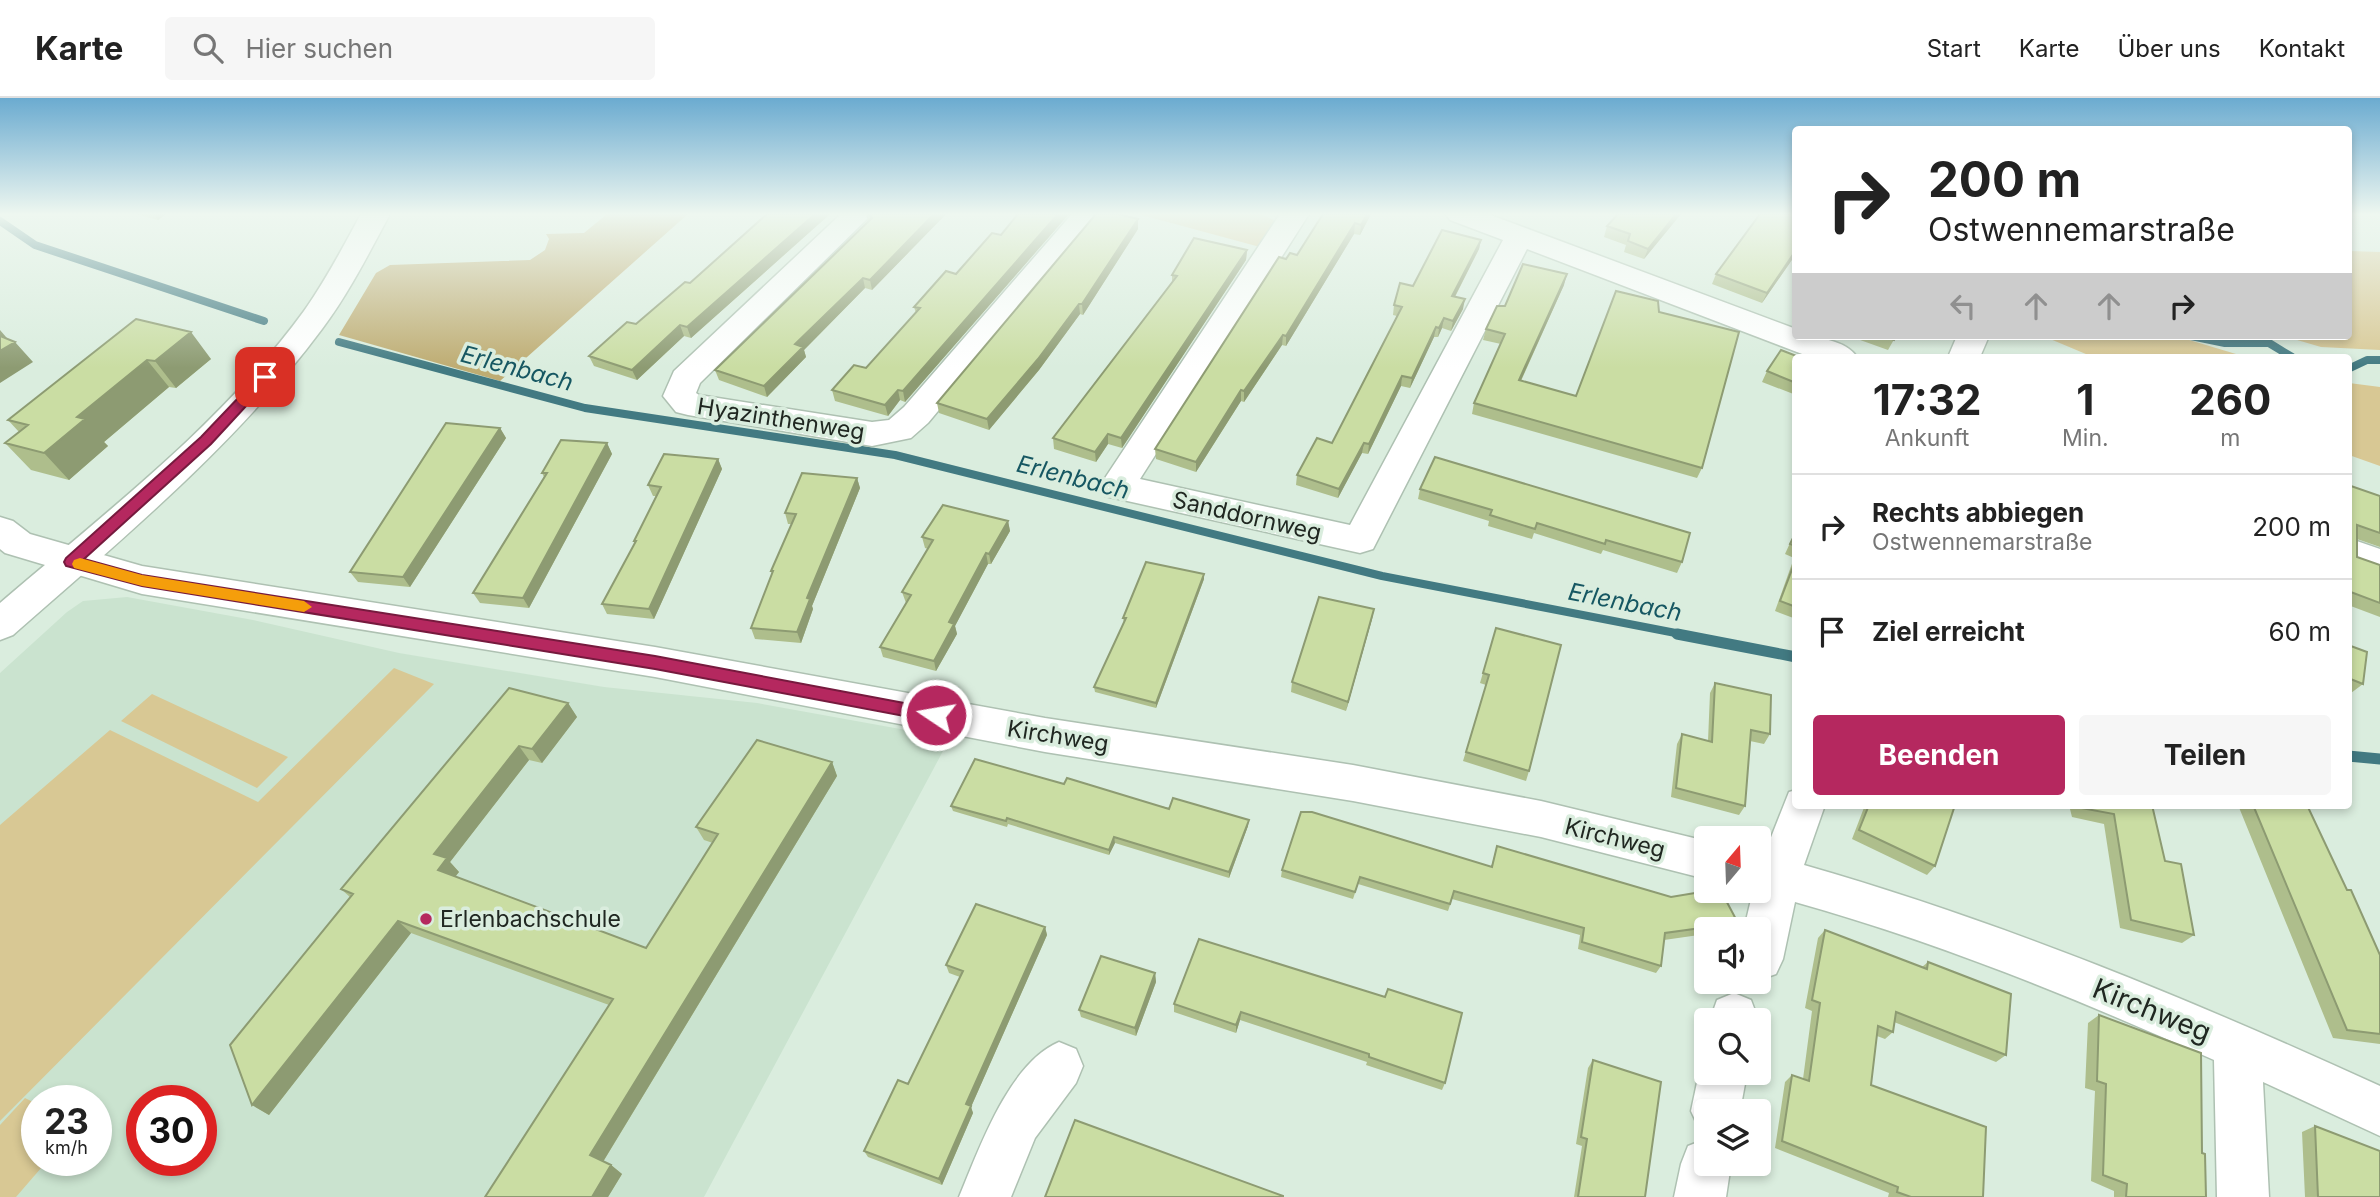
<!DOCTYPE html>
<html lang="de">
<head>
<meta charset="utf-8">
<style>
  :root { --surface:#fff; --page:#f6f6f6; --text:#222; --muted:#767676; --line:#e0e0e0; --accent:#b5285f }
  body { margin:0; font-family:Inter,sans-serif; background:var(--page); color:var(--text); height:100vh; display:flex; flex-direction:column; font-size:26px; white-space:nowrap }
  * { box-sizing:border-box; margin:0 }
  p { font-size:23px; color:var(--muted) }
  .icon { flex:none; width:38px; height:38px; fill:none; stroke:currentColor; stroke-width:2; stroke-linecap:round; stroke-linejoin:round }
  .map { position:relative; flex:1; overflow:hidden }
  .sheet { position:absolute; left:1792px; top:256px; width:560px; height:455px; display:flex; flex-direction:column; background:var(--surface); border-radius:7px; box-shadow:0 4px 10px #0003 }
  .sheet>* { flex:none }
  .top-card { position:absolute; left:1792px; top:28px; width:560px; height:214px; border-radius:7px; box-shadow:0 4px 10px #0003; background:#fff; color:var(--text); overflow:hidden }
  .needle { width:46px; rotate:19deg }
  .tools { position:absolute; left:1694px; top:728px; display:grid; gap:14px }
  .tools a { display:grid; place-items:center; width:77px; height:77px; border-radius:7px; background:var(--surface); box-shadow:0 4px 10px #0003; font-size:35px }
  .speed { position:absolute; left:21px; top:987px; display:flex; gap:14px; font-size:35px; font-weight:700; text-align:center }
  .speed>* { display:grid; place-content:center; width:91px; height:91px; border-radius:50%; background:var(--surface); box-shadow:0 4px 10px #0003; line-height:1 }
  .speed small { font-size:18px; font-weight:400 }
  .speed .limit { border:10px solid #d22; background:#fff; color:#111 }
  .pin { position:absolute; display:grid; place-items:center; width:60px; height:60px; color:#fff; margin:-30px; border-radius:14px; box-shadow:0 4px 10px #0006 }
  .me { position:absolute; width:77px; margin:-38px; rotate:282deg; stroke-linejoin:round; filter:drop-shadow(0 0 5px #0008) }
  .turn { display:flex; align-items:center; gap:24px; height:147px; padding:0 21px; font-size:32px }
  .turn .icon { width:91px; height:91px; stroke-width:2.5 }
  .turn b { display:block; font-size:49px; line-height:60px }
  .lanes { display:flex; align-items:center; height:66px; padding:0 21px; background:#0003; justify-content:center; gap:35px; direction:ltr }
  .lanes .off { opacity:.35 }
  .eta { display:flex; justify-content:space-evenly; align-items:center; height:119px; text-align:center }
  .eta b { font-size:42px; font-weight:700; line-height:49px }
  .cta { display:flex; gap:14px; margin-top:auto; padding:14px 21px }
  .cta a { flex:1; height:80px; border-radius:7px; background:var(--accent); color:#fff; font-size:28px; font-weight:700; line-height:80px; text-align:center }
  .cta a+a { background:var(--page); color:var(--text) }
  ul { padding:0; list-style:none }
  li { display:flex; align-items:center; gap:21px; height:105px; padding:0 21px; border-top:2px solid var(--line) }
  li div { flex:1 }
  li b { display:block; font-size:26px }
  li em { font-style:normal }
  header { display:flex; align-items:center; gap:42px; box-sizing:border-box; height:98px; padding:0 35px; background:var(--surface); border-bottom:2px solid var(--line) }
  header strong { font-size:33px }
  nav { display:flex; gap:38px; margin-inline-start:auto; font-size:24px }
  .search { width:490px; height:63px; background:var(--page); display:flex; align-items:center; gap:18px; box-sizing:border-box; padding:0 24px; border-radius:7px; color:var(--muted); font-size:26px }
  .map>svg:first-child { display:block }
  .built { fill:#cae3cf; fill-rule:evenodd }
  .green { fill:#d8c894 }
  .forest { fill:#beac72 }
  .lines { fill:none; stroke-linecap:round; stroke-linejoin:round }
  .stream-far1 { stroke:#427a82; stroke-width:8 }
  .stream { stroke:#427a82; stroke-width:11 }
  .minor-casing { stroke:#aec1b2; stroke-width:3 }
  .tertiary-casing { stroke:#aec1b2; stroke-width:3 }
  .minor { fill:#fff; fill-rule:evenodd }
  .tertiary { fill:#fff; fill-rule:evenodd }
  .wall { fill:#aebe8c }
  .shaded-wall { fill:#8d9b72 }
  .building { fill:#cadda3; stroke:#8d9b72; stroke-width:2 }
  .route { fill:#b5285f; stroke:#761a3e; stroke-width:2 }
  .slow { fill:#f59e0b }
  .poi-dot { fill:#b5285f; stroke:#daedde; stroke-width:2.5 }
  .labels { text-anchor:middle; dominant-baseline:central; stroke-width:7; stroke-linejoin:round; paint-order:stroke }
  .street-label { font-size:23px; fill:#202721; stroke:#daedde }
  .poi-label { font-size:23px; fill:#202721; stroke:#daedde; text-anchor:start }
  .water-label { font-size:24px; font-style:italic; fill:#165762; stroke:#daedde }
  .near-street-label { font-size:28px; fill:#202721; stroke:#daedde }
</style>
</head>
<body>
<header>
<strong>Karte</strong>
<div class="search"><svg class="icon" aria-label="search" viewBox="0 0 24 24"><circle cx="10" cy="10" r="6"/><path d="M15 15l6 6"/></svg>Hier suchen</div>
<nav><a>Start</a><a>Karte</a><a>Über uns</a><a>Kontakt</a></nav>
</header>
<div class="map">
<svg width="2380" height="1099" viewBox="0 0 2380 1099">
  <rect width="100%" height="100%" fill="#daedde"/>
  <path class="built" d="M127,499L253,522L399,555L604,589L757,605L950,640L704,1099H0V575L67,514L83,503ZM37,1003H96V1062H37ZM142,1003H201V1062H142Z"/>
  <path class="green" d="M1138,116H1260L1278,124L1260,149Z
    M2349,153L2380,154V252L2321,249L2283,238H2348Z
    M2043,238H2176L2246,259H2093Z
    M2349,285L2380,289V368L2349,357Z
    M394,570L434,586L0,1023V727L110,632L258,704Z
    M152,596L288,659L257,690L121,623Z
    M25,1000L37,1006V1062H48L16,1099H0V1027Z"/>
  <path class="forest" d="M607,116H688L500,283L339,237L376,175L390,167L530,162L545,152L549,141L546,136L584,135Z"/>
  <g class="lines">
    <path class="stream-far1" d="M0,123L35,147L264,223
      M2191,238L2225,245H2269L2292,259
      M339,244L585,310L895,357L1382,478L1686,537
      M2348,271L2367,262H2380"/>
    <path class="stream" d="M1677,536L1796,559
      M2348,658L2380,661"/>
    <defs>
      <path id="minor" d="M841,116H872L700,285L696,295L699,297L872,324L889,322L904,309L1072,116H1102L928,325L911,340L872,348L688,317L676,314L663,298L674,273Z
        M1280,116H1309L1140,381L1350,427L1503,142L1450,122L1446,116H1488L1796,231V238C1815,238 1846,242 1857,259H1810L1527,151L1373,451L1360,455L1105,398L1100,389L1105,380Z
        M1957,238H1989L1980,259H1948Z
        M0,419L13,423L30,436L142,468L655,549L1045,620L1353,667L1541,703L1706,743V781L1541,739L1353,703L1045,654L655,579L142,496L5,455L0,451Z
        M2348,440L2380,451V479L2348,468Z
        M1796,692V707H1825L1804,767C2003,824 2194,903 2380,988V1038L2263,984L2269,1099H2217L2214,962C2078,901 1938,844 1795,804L1783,861L1776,876L1759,882V831H1744L1753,793H1759V756L1764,757L1789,694Z
        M1734,895L1751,902L1757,918L1756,922H1710L1717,902Z
        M1059,944L1076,951L1083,968L1076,985L1035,1040L1011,1099H959C979,1051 1009,965 1059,944Z
        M1706,958V975H1747L1740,1013H1706V1034L1699,1030L1691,1013L1699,975Z
        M1706,1041V1066H1731L1726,1099H1674L1681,1066L1688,1048Z"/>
      <path id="tertiary" d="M361,116H390C369,155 349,195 322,231C235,348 122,441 13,537L0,542V505C106,414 221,327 304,213C326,182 343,149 361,116Z"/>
    </defs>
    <use href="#minor" class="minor-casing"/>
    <use href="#tertiary" class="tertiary-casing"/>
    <use href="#minor" class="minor"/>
    <use href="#tertiary" class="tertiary"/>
  </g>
  <path class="wall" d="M136,116H166L158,122Z
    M767,116H830L691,240L684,238L637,282L594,268L589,258L636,226L690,185Z
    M866,116H946L872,192L865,190L804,252L806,259L767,299L719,282L715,272L868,124Z
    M1018,116H1069L905,304L900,302L888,318L835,303L832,292L866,270L916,215L914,209L956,176L1001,137Z
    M1371,116L1360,137L1354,136L1286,248L1282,247L1244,304L1241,303L1196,374L1156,361L1155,351L1286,161L1297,157Z
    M1681,116L1644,161L1624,154L1626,147L1604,139L1607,128Z
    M1138,131L1083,217L1080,216L1039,272L989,332L939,315L937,305Z
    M1481,142L1479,151L1455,199L1463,211L1451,233L1442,230L1438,239H1434L1410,290L1401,288L1368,356L1362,355L1338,400L1296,387L1297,377L1332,345L1397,218L1393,217L1394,207L1413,188Z
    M1247,152L1246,162L1122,350L1108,346L1096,364L1054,351L1053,340L1172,184V177Z
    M1796,156L1762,205L1712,186L1716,176Z
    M1564,187L1521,283L1576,298L1659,214L1702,370L1697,380L1472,316L1474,305L1501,246L1483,242L1486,231L1505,208Z
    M136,221L211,261L176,290L169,289L104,344L108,348L69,382L31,372L5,345L19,334L8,322Z
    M1849,238H1896L1888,252Z
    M1796,259V297L1762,284L1767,273Z
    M500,330L506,340L410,489L358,484L350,474Z
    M607,345L612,356L529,510L480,505L473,495L544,379L542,375Z
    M1435,359L1682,464L1677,475L1603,452L1601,456L1534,435L1532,441L1488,428L1489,423L1418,401L1420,391Z
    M718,361L722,371L654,521L607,516L602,506L635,446L634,443L656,398H653L648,387Z
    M857,380L860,390L812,508L813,511L801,545L755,541L751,530L772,476L771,473L792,426H788L785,415Z
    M2348,387L2380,398V449L2357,441V459L2380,467V519L2348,507Z
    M1008,423L1010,433L991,466H988L955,528L957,536L936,573L883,559L880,549L906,505L902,494L928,451L925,450L922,439Z
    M1796,432V521L1775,513L1794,460L1785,456Z
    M1204,476V481L1156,610L1095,594L1094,589L1124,525L1123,520Z
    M1374,511L1372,521L1346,613L1291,594L1292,584Z
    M1496,530L1529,673L1526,683L1463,663L1486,587L1480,585Z
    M2348,547L2363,586L2351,595L2348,594Z
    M1715,585L1770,636L1764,646L1750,643L1745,708L1739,717L1671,699L1677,646L1682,636L1708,643L1710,595Z
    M568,605L577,619L542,665L529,662L450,764L459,774L455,779L646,850L713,745L704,742L696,729L832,664L837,678L603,1064L611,1067L622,1076L608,1099H485L609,907L411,835L269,1017L252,1007L351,800L341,791Z
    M1064,686L1248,728L1229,780L1115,745L1109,757L1008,726L1007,729L953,713L951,708Z
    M1865,707H1955L1935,768L1927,777L1852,741Z
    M2069,707H2152L2165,763L2194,837L2182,845L2120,830L2104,726L2072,719Z
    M2238,707H2307L2347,792L2380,857V946L2333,940Z
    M1497,748L1738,825L1733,831H1706V836L1664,842L1661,868L1656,875L1578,851L1580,837L1452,801L1448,813L1358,786L1353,801L1281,779L1282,772L1491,769Z
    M1045,829L1047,837L971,1009L973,1015L942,1087L868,1059L864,1053L908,986L960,879L949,875L946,867Z
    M1825,832L1922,869L1928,864L2006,957L1996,964L1894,924L1893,934L1885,941L1877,938L1871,987L1983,1099H1888L1889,1095L1775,1050L1785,984L1792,977L1803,981L1812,913L1805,910L1818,840Z
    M1199,841L1445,985L1442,992L1366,967L1367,964L1240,922L1236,935L1174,914V906Z
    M1155,875L1156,884L1136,938L1081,919L1079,912Z
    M2099,917L2202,1055L2206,1099H2114V1093L2091,1083L2095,993L2085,990L2088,925Z
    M1593,962L1645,1099H1574L1582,1048L1576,1046L1588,970Z
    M2315,1028L2380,1099H2305L2302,1034Z"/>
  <path class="shaded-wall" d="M154,116H166L158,122Z
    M815,116H830L691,240L687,229Z
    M934,116H946L872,192L870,182Z
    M1058,116H1069L905,304L903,293Z
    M1367,116H1371L1360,137L1361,127Z
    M1676,116H1681L1644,161L1648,151Z
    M1138,121V131L1083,217L1082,206Z
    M1355,125L1354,136L1286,248V238Z
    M1481,142L1479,151L1450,208L1452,198Z
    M1247,152L1246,162L1122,350L1121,340Z
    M1796,152V156L1762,205L1767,195Z
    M1567,176L1564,187L1516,293L1519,282Z
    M863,180L865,190L804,252L806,259L767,299L764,288L795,246Z
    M1465,201L1463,211L1451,233L1453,223Z
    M1079,206L1080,216L1039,272L989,332L987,321Z
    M1444,220L1442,230L1438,239L1439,230Z
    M680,227L684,238L637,282L632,272Z
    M1436,229L1434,239L1410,290L1412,280Z
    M0,232L12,246L15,244L33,264L0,285Z
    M191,234L211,261L176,290L155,263Z
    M1283,237L1282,247L1244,304V293Z
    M147,262L169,289L104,344L108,348L69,382L44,355L77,319Z
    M1402,278L1401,288L1368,356L1369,346Z
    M898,292L900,302L888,318L885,307Z
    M1241,292V303L1196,374V364Z
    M500,330L506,340L410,489L403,479Z
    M1108,336V346L1096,364L1095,354Z
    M607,345L612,356L529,510L523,500Z
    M1364,345L1362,355L1338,400L1339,391Z
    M718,361L722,371L654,521L649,511Z
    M857,380L860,390L812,508L813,511L801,545L797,534L807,500Z
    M1008,423L1010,433L991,466L989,456Z
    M986,455L988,466L955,528L957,536L936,573L934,563L949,524Z
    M1204,476V481L1156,610V605Z
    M1374,511L1372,521L1346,613L1348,604Z
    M568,605L577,619L542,665L532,651Z
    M519,648L529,662L450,764L459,774L450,785L438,772L434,756Z
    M832,664L837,678L601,1067L590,1057Z
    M1249,722L1248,728L1229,780V774Z
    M1114,739L1115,745L1109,757V752Z
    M398,823L411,835L269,1017L252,1007Z
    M1045,829L1047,837L971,1009L973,1015L942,1087L939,1081L966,1006Z
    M1155,875L1156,884L1136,938L1135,930Z
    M1241,914L1240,922L1236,935V927Z
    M611,1067L622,1076L608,1099H592Z"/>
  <path class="building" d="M767,116H815L687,229L680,227L632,272L589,258L627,224L636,226L685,184L690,185Z
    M869,116H934L870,182L863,180L795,246L803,249L764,288L715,272L872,120Z
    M1018,116H1058L903,293L898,292L885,307L832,292L854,267L866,270L920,210L914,209L946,173L956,176L992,135L1001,137Z
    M1096,116H1118L1138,121L1082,206H1079L1038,261L987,321L937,305Z
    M1323,116H1367L1361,127L1355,125L1286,238L1283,237L1244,293L1241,292L1196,364L1155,351L1279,159L1286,161L1290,155L1297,157Z
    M1618,116H1676L1648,151L1628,143L1630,136L1607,128Z
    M1760,116H1796V152L1767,195L1716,176Z
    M1442,132L1481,142L1452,198L1465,201L1453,223L1444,220L1439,230L1436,229L1412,280L1402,278L1369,346L1364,345L1339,391L1297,377L1317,340L1332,345L1402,209L1394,207L1400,185L1413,188Z
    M1194,140L1247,152L1121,340L1108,336L1095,354L1053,340L1177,178L1172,177Z
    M1523,166L1567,176L1519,282L1576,298L1616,193L1658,203L1659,214L1739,234L1702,370L1474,305L1505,236L1486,231L1497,208H1505Z
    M136,221L191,234L155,263L147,262L77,319L85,321L44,355L5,345L28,327L8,322Z
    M0,238L15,244L0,253Z
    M1884,238H1896L1894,242Z
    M1781,252L1799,259H1796V285L1767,273Z
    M446,325L500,330L403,479L350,474Z
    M561,342L607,345L523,500L473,495L547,375H542Z
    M664,356L718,361L649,511L602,506L636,443H634L661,389L648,387Z
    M1435,359L1690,435L1682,464L1606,442L1605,446L1537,425L1535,431L1490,417L1492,412L1420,391Z
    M802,375L857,380L807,500L810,501L797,534L751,530L773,473H771L796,416L785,415Z
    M2348,387L2380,398V435L2357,427V459L2380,467V505L2348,493Z
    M943,407L1008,423L989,456L986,455L949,524L954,526L934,563L880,549L911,497L902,494L933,442L922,439Z
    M1796,434V448L1790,446Z
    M1796,461V509L1780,503Z
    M1146,464L1204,476L1156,605L1094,589L1126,520H1123Z
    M1319,499L1374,511L1348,604L1292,584Z
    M1496,530L1561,547L1529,673L1466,654L1489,577L1483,575Z
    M2348,547L2367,554L2363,586L2348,580Z
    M1715,585L1771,597L1770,636L1751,632L1745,708L1676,690L1682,636L1712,644Z
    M509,590L568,605L532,651L519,648L434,756L447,760L438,772L646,850L718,736L696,729L757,642L832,664L590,1057L611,1067L592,1099H485L613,901L398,823L252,1007L230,947L353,796L341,791Z
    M975,661L1064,686L1067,680L1169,711L1173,700L1249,722L1229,774L1114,739L1109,752L1007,720L1006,723L951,708Z
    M1869,707H1955L1935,768L1859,732Z
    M2081,707H2152L2165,763L2181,766L2194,837L2131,822L2114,716L2081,710Z
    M2253,707H2307L2347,792H2351L2380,857V936L2347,932Z
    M1301,714H1312L1492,769L1497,748L1671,799L1707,793H1721L1738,825L1665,835L1661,868L1582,844L1584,830L1454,793L1450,806L1360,779L1355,794L1282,772Z
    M976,806L1045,829L966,1006L971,1008L939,1081L864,1053L898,982L908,986L963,873L946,867Z
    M1825,832L1927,871L1928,864L2011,896L2006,957L1896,914L1893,934L1878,928L1871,987L1986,1029L1983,1099H1911L1897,1094L1898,1089L1782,1043L1792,977L1809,983L1820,905L1812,902Z
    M1199,841L1385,899L1388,891L1462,915L1445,985L1369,959V956L1241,914L1236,927L1174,906Z
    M1101,858L1155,875L1135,930L1079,912Z
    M2099,917L2201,955L2202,1055L2205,1056L2206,1099H2126L2127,1086L2103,1077L2106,986L2097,983Z
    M1593,962L1661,984L1645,1099H1578L1587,1041L1581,1039Z
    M1075,1022L1283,1098V1099H1045Z
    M2315,1028L2380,1053V1099H2318Z"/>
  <linearGradient id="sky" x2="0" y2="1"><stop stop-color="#6babd0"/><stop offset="0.43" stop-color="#eef7f0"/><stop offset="1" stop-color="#eef7f0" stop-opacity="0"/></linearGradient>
  <rect width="2380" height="270" fill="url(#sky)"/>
  <path class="route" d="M265,275L272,279L270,282L211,346L84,461L142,477L655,558L936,611L941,613L944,617L941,622L936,624L655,571L142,488L66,468L64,464L66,460L201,339L261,276Z"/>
  <path class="slow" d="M80,460L142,477L304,503L312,509L304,514L142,488L74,470L72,466L74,462Z"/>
  <circle class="poi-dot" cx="426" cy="821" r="7"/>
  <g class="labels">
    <g class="street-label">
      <text transform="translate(781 321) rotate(9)">Hyazinthenweg</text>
      <text transform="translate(1247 418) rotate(13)">Sanddornweg</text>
      <text transform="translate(1058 638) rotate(9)">Kirchweg</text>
      <text transform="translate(1615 740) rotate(14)">Kirchweg</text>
    </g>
    <g class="poi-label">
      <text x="440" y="821">Erlenbachschule</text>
    </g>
    <g class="water-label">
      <text transform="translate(517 270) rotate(15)">Erlenbach</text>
      <text transform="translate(1073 379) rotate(14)">Erlenbach</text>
      <text transform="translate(1625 504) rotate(11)">Erlenbach</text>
    </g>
    <g class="near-street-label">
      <text transform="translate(2152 912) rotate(22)">Kirchweg</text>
    </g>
  </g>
</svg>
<div class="tools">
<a><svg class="needle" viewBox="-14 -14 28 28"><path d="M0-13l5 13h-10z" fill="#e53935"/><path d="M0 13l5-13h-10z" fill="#767676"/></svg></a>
<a><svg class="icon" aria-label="sound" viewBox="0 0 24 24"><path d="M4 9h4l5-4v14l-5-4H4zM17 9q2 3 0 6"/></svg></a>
<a><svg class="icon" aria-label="search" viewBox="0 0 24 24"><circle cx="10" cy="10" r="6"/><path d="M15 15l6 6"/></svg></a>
<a><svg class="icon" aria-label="layers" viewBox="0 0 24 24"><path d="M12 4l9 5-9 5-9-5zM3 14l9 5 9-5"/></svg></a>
</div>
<div class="speed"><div>23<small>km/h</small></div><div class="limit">30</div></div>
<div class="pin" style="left:265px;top:279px;background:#d93025"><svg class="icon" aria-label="arrive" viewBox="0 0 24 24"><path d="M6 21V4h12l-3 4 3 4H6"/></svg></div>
<svg class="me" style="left:936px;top:617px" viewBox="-20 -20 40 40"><circle r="17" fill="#b5285f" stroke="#fff" stroke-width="3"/><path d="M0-11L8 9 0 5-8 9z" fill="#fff"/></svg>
<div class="top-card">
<div class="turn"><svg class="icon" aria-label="right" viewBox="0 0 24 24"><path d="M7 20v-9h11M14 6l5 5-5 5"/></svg><div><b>200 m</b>Ostwennemarstraße</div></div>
<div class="lanes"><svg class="icon off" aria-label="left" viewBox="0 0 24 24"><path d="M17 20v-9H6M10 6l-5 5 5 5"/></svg><svg class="icon off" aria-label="ahead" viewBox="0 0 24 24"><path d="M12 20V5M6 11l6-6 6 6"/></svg><svg class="icon off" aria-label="ahead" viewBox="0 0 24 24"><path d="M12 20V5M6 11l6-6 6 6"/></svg><svg class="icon" aria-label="right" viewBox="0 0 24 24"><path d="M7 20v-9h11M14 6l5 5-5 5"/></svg></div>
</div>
<section class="sheet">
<div class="eta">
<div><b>17:32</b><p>Ankunft</p></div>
<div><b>1</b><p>Min.</p></div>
<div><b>260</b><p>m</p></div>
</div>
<ul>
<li><svg class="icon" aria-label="right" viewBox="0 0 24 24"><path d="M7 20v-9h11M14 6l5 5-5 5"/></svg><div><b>Rechts abbiegen</b><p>Ostwennemarstraße</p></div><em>200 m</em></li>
<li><svg class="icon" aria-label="arrive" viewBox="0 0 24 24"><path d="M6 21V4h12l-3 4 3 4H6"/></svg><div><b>Ziel erreicht</b></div><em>60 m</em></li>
</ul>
<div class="cta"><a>Beenden</a><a>Teilen</a></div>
</section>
</div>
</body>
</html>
